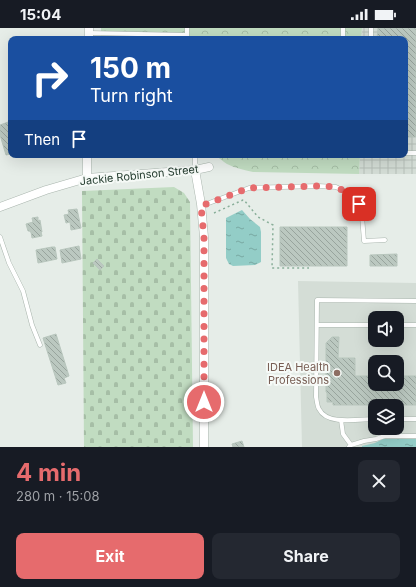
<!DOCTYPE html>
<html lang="en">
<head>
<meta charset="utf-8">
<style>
  :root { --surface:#171b24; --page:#242831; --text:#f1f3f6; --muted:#9ea1a6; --accent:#e66b6d }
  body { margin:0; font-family:Inter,sans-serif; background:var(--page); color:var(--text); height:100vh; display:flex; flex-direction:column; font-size:15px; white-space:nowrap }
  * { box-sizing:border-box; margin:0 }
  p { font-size:13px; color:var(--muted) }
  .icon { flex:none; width:22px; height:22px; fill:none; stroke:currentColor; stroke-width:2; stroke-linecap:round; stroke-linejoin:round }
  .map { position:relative; height:419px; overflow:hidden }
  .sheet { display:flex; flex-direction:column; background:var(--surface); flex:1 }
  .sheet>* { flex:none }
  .hud { position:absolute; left:8px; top:8px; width:400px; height:122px; border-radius:8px; box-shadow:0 4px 16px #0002; background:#1a4fa0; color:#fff; overflow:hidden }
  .tools { position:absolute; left:368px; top:283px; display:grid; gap:8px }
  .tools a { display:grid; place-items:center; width:36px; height:36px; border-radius:8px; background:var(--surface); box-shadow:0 4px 16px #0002; font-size:20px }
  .pin { position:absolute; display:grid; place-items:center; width:34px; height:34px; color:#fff; margin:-17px; border-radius:8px; box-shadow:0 2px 6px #0006 }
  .me { position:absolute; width:44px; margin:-22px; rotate:0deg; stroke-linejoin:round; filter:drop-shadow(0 0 3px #0008) }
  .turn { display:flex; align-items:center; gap:14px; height:84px; padding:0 16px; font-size:18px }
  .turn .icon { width:52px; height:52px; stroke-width:2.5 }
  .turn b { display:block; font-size:28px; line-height:34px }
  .then { display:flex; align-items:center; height:38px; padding:0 16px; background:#0003; gap:8px; font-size:15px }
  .round { display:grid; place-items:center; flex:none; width:42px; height:42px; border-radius:8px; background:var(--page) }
  .headline { display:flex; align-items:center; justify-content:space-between; height:68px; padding:0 16px }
  h1 { font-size:24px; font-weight:700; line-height:30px; color:var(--accent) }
  .cta { display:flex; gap:8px; margin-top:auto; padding:8px 16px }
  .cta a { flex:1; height:46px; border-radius:8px; background:var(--accent); color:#fff; font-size:16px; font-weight:700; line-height:46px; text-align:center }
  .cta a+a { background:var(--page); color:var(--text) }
  .status { display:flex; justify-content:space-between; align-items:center; height:28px; padding:0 20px; background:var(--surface); direction:ltr }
  .status svg { height:11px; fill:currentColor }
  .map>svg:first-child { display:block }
  .built { fill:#d4ddd6; fill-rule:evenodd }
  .industrial { fill:url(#industrial-grid) }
  .forest { fill:url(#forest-crowns) }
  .cemetery { fill:url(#cemetery-stones) }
  .water { fill:url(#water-ripples) }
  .building { fill:url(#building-back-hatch); stroke:#b8c6bd }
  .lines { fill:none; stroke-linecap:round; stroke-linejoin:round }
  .lane-casing { stroke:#a9b5ad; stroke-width:5 }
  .street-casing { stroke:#a9b5ad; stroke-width:9 }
  .path { stroke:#89ae99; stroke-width:1.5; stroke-dasharray:2 3; stroke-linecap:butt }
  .lane { stroke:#fff; stroke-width:4 }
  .street { stroke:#fff; stroke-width:8 }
  .route { stroke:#e66b6d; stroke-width:7; stroke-dasharray:0 12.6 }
  .education-dot { fill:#8d6e63; stroke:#f6faf7; stroke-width:1.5 }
  .labels { text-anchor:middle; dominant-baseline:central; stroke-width:4; stroke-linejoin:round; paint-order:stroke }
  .street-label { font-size:11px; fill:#263e31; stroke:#f6faf7 }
  .education-label { font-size:11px; fill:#785e54; stroke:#f6faf7; text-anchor:end }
</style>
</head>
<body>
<div class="status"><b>15:04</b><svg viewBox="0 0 49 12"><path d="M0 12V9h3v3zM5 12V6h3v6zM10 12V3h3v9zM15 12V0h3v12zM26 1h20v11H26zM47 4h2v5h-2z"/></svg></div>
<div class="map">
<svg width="416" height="419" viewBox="0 0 416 419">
  <defs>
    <pattern id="industrial-grid" width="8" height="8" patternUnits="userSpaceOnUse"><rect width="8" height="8" fill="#d4ddd6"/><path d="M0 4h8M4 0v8" fill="none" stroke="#b6bfb8"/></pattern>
    <pattern id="forest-crowns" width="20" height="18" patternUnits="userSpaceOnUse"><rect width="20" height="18" fill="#c1dcc1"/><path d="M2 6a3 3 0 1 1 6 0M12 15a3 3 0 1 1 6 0" fill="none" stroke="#a6bea6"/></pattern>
    <pattern id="cemetery-stones" width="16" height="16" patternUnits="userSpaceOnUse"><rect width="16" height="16" fill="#c1dcc1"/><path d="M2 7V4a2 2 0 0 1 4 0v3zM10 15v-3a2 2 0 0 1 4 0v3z" fill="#a6bea6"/></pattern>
    <pattern id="water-ripples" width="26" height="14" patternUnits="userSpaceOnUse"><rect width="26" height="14" fill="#93cdc7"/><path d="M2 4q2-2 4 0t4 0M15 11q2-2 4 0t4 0" fill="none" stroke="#78a8a2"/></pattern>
    <pattern id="building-back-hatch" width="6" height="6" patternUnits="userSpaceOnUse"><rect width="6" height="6" fill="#bbc8c0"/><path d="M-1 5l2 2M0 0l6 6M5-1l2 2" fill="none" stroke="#98a49d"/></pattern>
  </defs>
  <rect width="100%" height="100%" fill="#e6ede8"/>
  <path class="built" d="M298,253L416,255V419H302ZM375,290H397V312H375ZM375,334H397V356H375ZM375,378H397V400H375Z"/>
  <path class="industrial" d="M362,0H416V146H359L360,127H405V11H361Z"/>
  <path class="forest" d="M101,0H362L361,11H139L136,10L133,11H101Z
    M212,127H360L359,146L253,144C244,142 235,140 227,136C222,133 218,128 212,127Z"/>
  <path class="cemetery" d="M174,159L184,165L190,174L193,419H84L82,163Z"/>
  <path class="water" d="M242,182L250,191L260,199L261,204V234L255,237L233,238L229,236L226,230V190Z
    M383,411H416V419H362V418L375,415Z"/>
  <path class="building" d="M378,0H416V109H405V11H377Z
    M11,93V126L6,127L0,107V97Z
    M77,181L81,200L71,202L70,194L66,195L64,187L69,186L68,182Z
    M38,189V193L40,192L42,204H41L42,208L32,210L31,204H30V203H28L26,196L33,194L32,190Z
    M280,199H347V238H280Z
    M79,218L81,231L62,235L60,222Z
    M52,219H55L57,231L38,235L36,222Z
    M397,226V238H370V227Z
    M97,231L104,238L100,242L93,235Z
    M56,306L69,348L64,350L66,355L58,357L43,310Z
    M332,309H339L338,330H355V348H375V356H397V348H416V377H333V374H327V365L326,364V315Z
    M242,413L244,419H233L232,416Z"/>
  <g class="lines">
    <defs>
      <path id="lane" d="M187,0V11
        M89,5L186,7
        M343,11V0
        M371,11V0
        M405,125H416
        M195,127V142
        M201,178L249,160L318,158L336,159L350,166L359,177L362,188L364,213L385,212
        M0,209L9,235L23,263L32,297L40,317
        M317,297H375
        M397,297H416
        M375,391C360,391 327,398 319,381C317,378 317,373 316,369L317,272L416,273
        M397,391H416
        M341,392L343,406L351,417
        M349,419L351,417L364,413L376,411L385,408H416"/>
      <path id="street" d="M89,11V0
        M195,142L201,176L204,209V419
        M87,150V127
        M0,179L46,162L87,150L195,142L209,139"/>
    </defs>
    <use href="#lane" class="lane-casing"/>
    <use href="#street" class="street-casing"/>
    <path class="path" d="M214,185L243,172H244L258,189L273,197L272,240H309"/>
    <use href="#lane" class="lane"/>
    <use href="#street" class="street"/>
  </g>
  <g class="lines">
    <path class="route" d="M204,374V209L201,178L249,160L318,158L336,159L350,166L359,176"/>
  </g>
  <circle class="education-dot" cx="337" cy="345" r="4"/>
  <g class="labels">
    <g class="street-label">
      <text transform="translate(139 147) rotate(-6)">Jackie Robinson Street</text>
    </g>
    <g class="education-label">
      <text x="329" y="339">IDEA Health<tspan x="329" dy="13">Professions</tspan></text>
    </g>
  </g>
</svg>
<div class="tools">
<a><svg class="icon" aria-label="sound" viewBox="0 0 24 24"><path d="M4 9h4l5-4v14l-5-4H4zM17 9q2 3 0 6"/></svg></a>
<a><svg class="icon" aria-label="search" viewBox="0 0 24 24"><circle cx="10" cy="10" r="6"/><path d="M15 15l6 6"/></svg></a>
<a><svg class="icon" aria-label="layers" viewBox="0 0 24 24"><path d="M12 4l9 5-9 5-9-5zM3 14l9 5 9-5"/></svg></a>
</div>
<div class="pin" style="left:359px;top:176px;background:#d93025"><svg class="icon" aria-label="arrive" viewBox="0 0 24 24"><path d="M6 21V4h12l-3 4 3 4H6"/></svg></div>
<svg class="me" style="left:204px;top:374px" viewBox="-20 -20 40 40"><circle r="17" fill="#e66b6d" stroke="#fff" stroke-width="3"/><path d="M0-11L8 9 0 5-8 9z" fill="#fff"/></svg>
<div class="hud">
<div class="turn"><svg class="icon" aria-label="right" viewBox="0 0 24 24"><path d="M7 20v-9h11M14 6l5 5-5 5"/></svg><div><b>150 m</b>Turn right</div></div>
<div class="then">Then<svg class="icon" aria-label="arrive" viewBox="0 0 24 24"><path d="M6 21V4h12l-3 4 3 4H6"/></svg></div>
</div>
</div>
<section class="sheet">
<div class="headline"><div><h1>4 min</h1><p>280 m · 15:08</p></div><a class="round"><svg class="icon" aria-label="close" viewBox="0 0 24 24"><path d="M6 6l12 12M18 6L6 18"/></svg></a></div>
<div class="cta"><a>Exit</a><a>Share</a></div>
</section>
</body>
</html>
